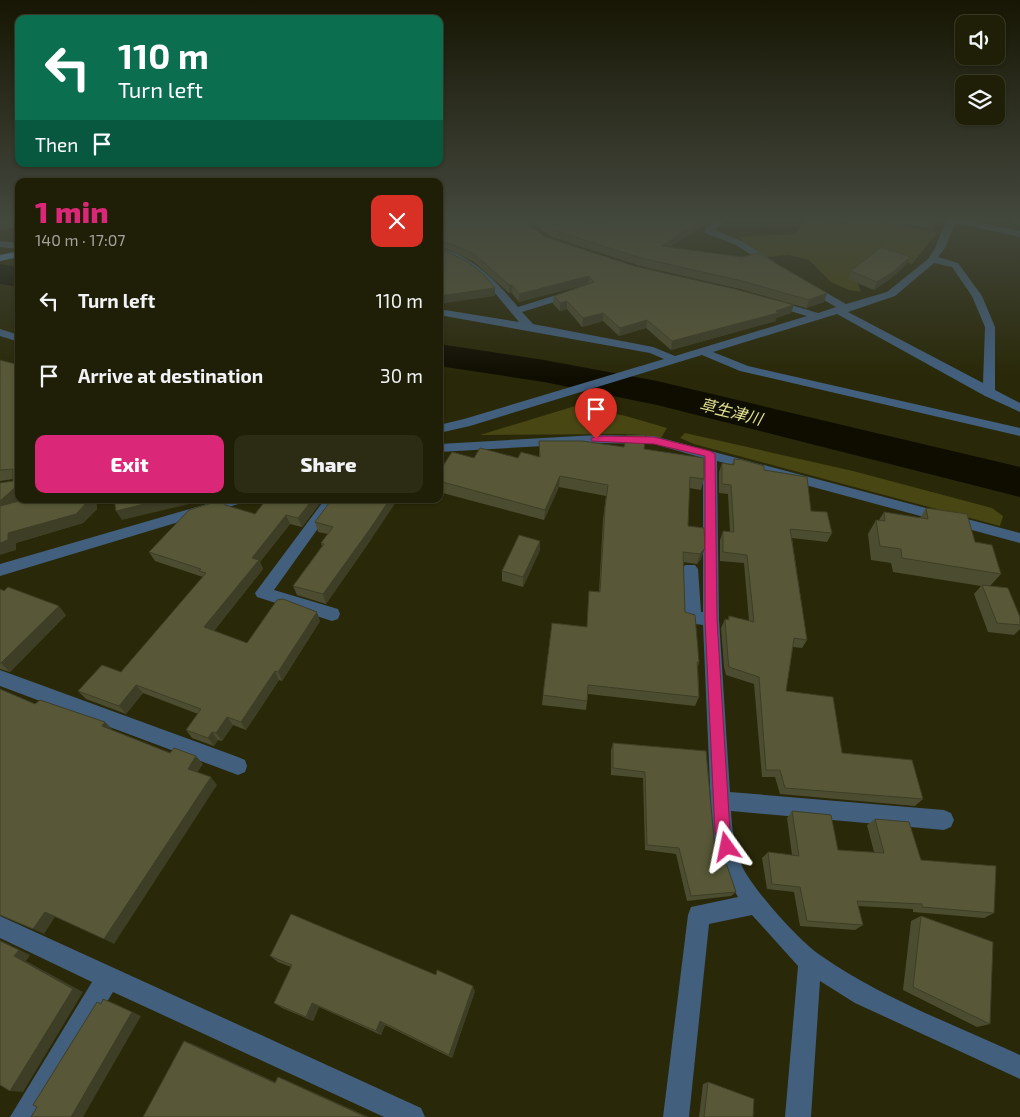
<!DOCTYPE html>
<html lang="en">
<head>
<meta charset="utf-8">
<style>
  :root { --surface:#1f1e06; --page:#2c2b14; --text:#f1f3f6; --muted:#a1a29b; --line:#3c3c28; --accent:#db2777 }
  body { margin:0; font-family:"Exo 2","Noto Sans JP",sans-serif; background:var(--page); color:var(--text); height:100vh; display:flex; flex-direction:column; font-size:19px; white-space:nowrap }
  * { box-sizing:border-box; margin:0 }
  p { font-size:16px; color:var(--muted) }
  .icon { flex:none; width:28px; height:28px; fill:none; stroke:currentColor; stroke-width:2; stroke-linecap:round; stroke-linejoin:round }
  .map { position:relative; flex:1; overflow:hidden }
  .drawer { position:absolute; left:15px; top:178px; width:428px; height:325px; display:flex; flex-direction:column; background:var(--surface); border-radius:10px; box-shadow:0 1px 4px #0004,0 0 0 1px var(--line) }
  .drawer>* { flex:none }
  .guide { position:absolute; left:15px; top:15px; width:428px; height:152px; border-radius:10px; box-shadow:0 1px 4px #0004,0 0 0 1px var(--line); background:#0b6e4f; color:#fff; overflow:hidden }
  .tools { position:absolute; left:955px; top:15px; display:grid; gap:10px }
  .tools a { display:grid; place-items:center; width:50px; height:50px; border-radius:10px; background:var(--surface); box-shadow:0 1px 4px #0004,0 0 0 1px var(--line); font-size:25px }
  .pin { position:absolute; display:grid; place-items:center; width:42px; height:42px; color:#fff; margin:-51px -21px; border-radius:50% 50% 50% 0; rotate:-45deg; box-shadow:0 0 5px #0007 }
  .pin .icon { rotate:45deg }
  .me { position:absolute; width:55px; margin:-28px; rotate:348deg; stroke-linejoin:round; filter:drop-shadow(0 0 4px #0008) }
  .turn { display:flex; align-items:center; gap:18px; height:105px; padding:0 20px; font-size:22px }
  .turn .icon { width:65px; height:65px; stroke-width:2.5 }
  .turn b { display:block; font-size:35px; line-height:42px }
  .then { display:flex; align-items:center; height:48px; padding:0 20px; background:#0003; gap:10px; font-size:19px }
  .round { display:grid; place-items:center; flex:none; width:52px; height:52px; border-radius:10px; background:var(--page) }
  .summary { display:flex; align-items:center; justify-content:space-between; height:85px; padding:0 20px }
  h1 { font-size:30px; font-weight:800; line-height:38px; color:var(--accent) }
  .primary-button { display:flex; gap:10px; margin-top:auto; padding:10px 20px }
  .primary-button a { flex:1; height:58px; border-radius:10px; background:var(--accent); color:#fff; font-size:20px; font-weight:800; line-height:58px; text-align:center }
  .primary-button a+a { background:var(--page); color:var(--text) }
  ul { padding:0; list-style:none }
  li { display:flex; align-items:center; gap:15px; height:75px; padding:0 20px }
  li div { flex:1 }
  li b { display:block; font-size:19px }
  li em { font-style:normal }
  .map>svg:first-child { display:block }
  .green { fill:#484612 }
  .lines { fill:none; stroke-linecap:round; stroke-linejoin:round }
  .river { fill:#0f0d00; fill-rule:evenodd }
  .minor { fill:#425f7d; fill-rule:evenodd }
  .major { fill:#5a96d4; fill-rule:evenodd }
  .wall { fill:#4c4c30 }
  .shaded-wall { fill:#3e3e27 }
  .building { fill:#585838; stroke:#3e3e27 }
  .route { fill:#db2777; stroke:#8e194d }
  .labels { text-anchor:middle; dominant-baseline:central; stroke-width:4; stroke-linejoin:round; paint-order:stroke }
  .water-label { font-size:16px; font-style:italic; fill:#e3e291; stroke:#101004 }
</style>
</head>
<body>
<div class="map">
<svg width="1020" height="1117" viewBox="0 0 1020 1117">
  <rect width="100%" height="100%" fill="#292808"/>
  <path class="green" d="M805,221H826L846,225L849,221H878L937,233L912,264L874,252L853,271L861,292L849,290L831,282L809,260L789,255L766,257L737,237L796,234Z
    M575,406L626,416L667,428L661,438L633,434L480,435Z
    M685,433L853,471L992,508L1003,516L1000,526L694,444L680,438Z"/>
  <g class="lines">
    <path class="river" d="M0,264L19,267V287L0,284Z
      M439,344L544,360L657,381L1020,467V497L657,405L544,382L439,366Z"/>
    <path class="minor" d="M715,221H725L715,230L742,241L775,262V266H769L736,245L705,233V229Z
      M946,221H970L1020,231V237L955,223L945,248L938,257L958,263L982,296L995,327V390L1020,403V412L985,396L837,314L713,352L748,366L1020,428V436L740,371L702,355L470,426L439,433V425L464,419L664,359L650,353L439,315V309L519,322L485,281L469,268L439,254V248C473,256 496,281 518,307L569,291H577V295L522,312L533,324L653,347L675,356L807,316L770,305V301H778L818,313L836,307L805,289V285H813L846,304L887,292L928,259L935,248ZM934,263L952,267L972,296L985,327L983,383L848,312L895,296Z
      M0,241L19,243V249L0,247Z
      M0,329L19,335V342L0,336Z
      M596,435L654,436L1020,533V543L717,461L719,619L730,792L944,810L951,813L954,820L951,827L944,830L731,811C732,831 735,853 744,870C755,891 800,942 820,955C881,998 953,1024 1020,1055V1079L855,1003L820,981L811,1117H785L798,966L752,915L709,924L689,1117H663L688,915L691,907L738,897L726,876L712,832L703,625L687,623L685,618L682,569L685,565H695L698,569L701,612H703V458L654,444L596,443L439,452V444Z
      M224,499H247L245,502L0,576V564Z
      M325,499H339L274,590L338,609L340,614L338,619L332,621L257,597L255,593Z
      M0,670L238,757L245,760L247,766L245,772L238,775L0,686Z
      M0,916L421,1108L425,1117H384L113,992L37,1117H10L92,982L0,938Z"/>
    <path class="major" d="M19,251V257L0,261V255Z"/>
  </g>
  <path class="wall" d="M0,221H19V227L0,229Z
    M439,221L545,237L634,266L791,313L776,318V321L671,350L646,328L619,336L603,321L582,327L567,309L560,311L553,304L554,296L584,285L519,302L512,293H509L474,262L440,246L439,247Z
    M529,221H579L587,224H604L711,221L670,247L824,302L806,308L740,289L640,266L552,237Z
    M584,221H608L602,223Z
    M882,221H935L932,229L903,223L901,226Z
    M1005,221H1020V225Z
    M906,265L890,279L874,290L848,279L851,271Z
    M0,360L18,501L27,499H96L97,509L83,523L16,543V550L13,479L0,481Z
    M539,441L644,449L704,479L701,490L689,488L688,526L704,528L701,559L697,564L683,562L685,612L699,662L698,666L699,697L695,706L588,694L586,710L542,705L543,695L587,627L588,602L589,591L599,592L603,519L606,496L559,487L544,520L439,492V472L474,458H518L539,457Z
    M734,459L764,470L811,511L832,533L827,542L792,538L807,640L802,648L793,647L786,691L842,753L923,799L915,806L780,794L775,777H762L754,684L726,675L724,667L721,628L725,619L728,620L729,616L749,621L744,563L720,561V540L723,531L730,532L728,494L719,493V472L722,463L732,464Z
    M267,499H320L321,502L302,527L290,524L260,562L263,569L214,631L247,643L320,621L282,681L279,680L246,730L233,725L222,741L218,740L214,746L192,738L186,730L198,714L143,693L126,714L86,699L78,691L121,672L203,577L155,561L149,552L228,506L255,514Z
    M926,508L975,542L1001,574L990,586L1020,617V629L1014,635L988,632L974,594L981,586L893,572L891,563L871,560L868,534L876,520H879L884,512L920,518Z
    M315,522L372,538L326,604L297,595L293,586L322,546L321,543L328,534L318,532Z
    M540,541V550L523,587L502,581V571Z
    M0,589L66,615L10,672L0,669Z
    M613,743L706,751L716,861L736,892L731,896L687,901L676,854L645,850L643,778L611,775V750Z
    M792,811L838,850L874,852L867,825L875,819L921,860L994,913L984,918L913,912V909L858,906L863,925L855,930L800,926L794,892L767,889L762,858L768,852L792,855L787,818Z
    M921,916L990,1024L977,1027L903,990L911,921Z
    M270,956L475,991L452,1058L385,1025L381,1035L319,1007L313,1021L282,1008L274,1003L291,967L278,962Z
    M708,1082L753,1117H699L703,1084Z"/>
  <path class="shaded-wall" d="M700,221H711L660,253L661,246Z
    M910,257L906,265L890,279L874,290L877,282Z
    M589,276L588,284L519,302V294Z
    M509,285H512V293H509Z
    M495,288V296L439,304V296Z
    M827,293L824,302L806,308L809,300Z
    M567,301V309L560,311V303Z
    M794,305L791,313L776,318V321L671,350L672,341Z
    M603,313V321L582,327L583,318Z
    M647,320L646,328L619,336L620,328Z
    M560,476L559,487L544,520L545,510Z
    M19,484V499H21L0,517V501Z
    M90,499H96L97,509L83,523L16,543V550L0,555V543L8,533Z
    M165,499H210L122,520L116,511Z
    M210,499H222L211,501Z
    M313,499H320L321,502L302,527L298,518Z
    M390,499H398L372,538L326,604L323,594Z
    M286,515L290,524L260,562L263,569L210,636L204,627L252,558Z
    M540,541V550L523,587V577Z
    M705,548L701,559L697,564L700,554Z
    M59,606L66,615L10,672L1,663Z
    M317,612L320,621L282,681L278,672Z
    M275,671L279,680L246,730L241,722Z
    M136,685L143,693L126,714L119,706Z
    M227,717L233,725L222,741L216,733Z
    M105,722L113,730L102,726Z
    M212,732L218,740L214,746L208,738Z
    M196,756L203,764L195,776L188,769Z
    M211,777L217,785L114,944L104,939Z
    M45,912L55,917L44,934L33,929Z
    M0,940L30,955L26,961L83,992L23,1092L10,1091L14,956L0,941Z
    M473,986L475,991L452,1058L449,1055Z
    M103,999L114,1003L141,1016L83,1117H71Z
    M312,1003L319,1007L313,1021L306,1017Z
    M380,1021L385,1025L381,1035L376,1031Z
    M184,1041L193,1044L282,1085L275,1083Z
    M278,1077L284,1079L369,1117H366Z"/>
  <path class="building" d="M439,221H524L545,237L634,266L735,289L794,305L776,311L778,313L672,341L647,320L620,328L603,313L583,318L567,301L560,303L554,296L594,282L589,276L519,294L512,285H509L474,254L439,239Z
    M540,221H579L587,224H604L614,221H700L661,246L742,257L758,253L827,293L809,300L742,281L641,258L552,230Z
    M925,221H935V223Z
    M881,247L910,257L894,271L877,282L851,271Z
    M439,248L468,262L483,274L495,288L439,296Z
    M0,360L19,365V484L0,501V483L13,481V469L0,470Z
    M626,435H646L644,449L704,458V479L690,477L688,526L704,528L705,548L700,554L683,552L685,612L695,615L699,662H697L699,697L588,685L587,701L543,695L552,623L587,627L589,591L600,592L605,508L608,485L560,476L545,510L439,481V472L452,452L474,458L480,448L518,458L521,452L540,457L539,441H582L624,447Z
    M734,459L743,460L764,466V470L807,477L811,511L827,512L832,533L790,529L807,640L794,638L786,691L833,697L842,753L912,760L923,799L785,788L780,770H766L759,677L729,667L728,659L725,619L729,620V616L754,622L747,555L723,552V531L734,532L731,485L722,484V463L734,465Z
    M27,499H90L76,514L8,533V540L0,543V506Z
    M114,499H165L116,511Z
    M225,499V505L255,514L267,499H313L298,518L286,515L252,558L259,560L204,627L247,643L277,600L283,599L317,612L278,672L275,671L241,722L227,717L216,733L212,732L208,738L186,730L201,709L136,685L119,706L78,691L102,665L121,672L206,573L199,571L201,569L149,552L189,510Z
    M332,499H390L370,529L323,594L293,586L324,544L321,543L333,527L315,522Z
    M926,508L967,514L975,542L992,545L1001,574L902,558L901,549L880,546L876,520L885,521L884,512L928,519Z
    M519,535L540,541L523,577L502,571Z
    M982,585L1008,588L1020,617V625L997,623Z
    M8,587L59,606L1,663H0V589L4,591Z
    M0,689L35,704L40,700L105,722L102,726L170,753L174,748L196,756L188,769L211,777L104,939L45,912L33,929L0,915Z
    M613,743L706,751L716,861L725,860L736,892L691,896L679,848L647,845L645,772L613,768Z
    M792,811L831,815L838,850L884,853L875,819L909,822L921,860L996,866L994,913L922,907V904L857,901L863,925L807,921L800,887L772,884L768,852L799,856Z
    M291,914L436,975L437,970L473,986L449,1055L380,1021L376,1031L312,1003L306,1017L274,1003L292,965L270,956Z
    M921,916L993,942L990,1024L913,987Z
    M0,941L19,950L14,956L73,989L10,1091L0,1085Z
    M103,999L132,1012L71,1117H31L37,1107L33,1105L97,1002L101,1004Z
    M184,1041L275,1083L278,1077L366,1117H143Z
    M708,1082L754,1099L753,1117H704Z"/>
  <linearGradient id="sky" x2="0" y2="1"><stop stop-color="#171604"/><stop offset="0.58" stop-color="#43483d"/><stop offset="1" stop-color="#43483d" stop-opacity="0"/></linearGradient>
  <rect width="1020" height="378" fill="url(#sky)"/>
  <path class="route" d="M596,436L654,437L710,451L715,454L717,620L730,832L735,847L732,852L727,854L722,852L715,832L705,620V456L654,444L592,441L591,439Z"/>
  <g class="labels">
    <g class="water-label">
      <text transform="translate(731 411) rotate(14)">草生津川</text>
    </g>
  </g>
</svg>
<div class="tools">
<a><svg class="icon" aria-label="sound" viewBox="0 0 24 24"><path d="M4 9h4l5-4v14l-5-4H4zM17 9q2 3 0 6"/></svg></a>
<a><svg class="icon" aria-label="layers" viewBox="0 0 24 24"><path d="M12 4l9 5-9 5-9-5zM3 14l9 5 9-5"/></svg></a>
</div>
<div class="pin" style="left:596px;top:439px;background:#d93025"><svg class="icon" aria-label="arrive" viewBox="0 0 24 24"><path d="M6 21V4h12l-3 4 3 4H6"/></svg></div>
<svg class="me" style="left:727px;top:847px" viewBox="-20 -20 40 40"><path d="M0-17L14 15 0 8-14 15z" fill="#db2777" stroke="#fff" stroke-width="4"/></svg>
<div class="guide">
<div class="turn"><svg class="icon" aria-label="left" viewBox="0 0 24 24"><path d="M17 20v-9H6M10 6l-5 5 5 5"/></svg><div><b>110 m</b>Turn left</div></div>
<div class="then">Then<svg class="icon" aria-label="arrive" viewBox="0 0 24 24"><path d="M6 21V4h12l-3 4 3 4H6"/></svg></div>
</div>
<section class="drawer">
<div class="summary"><div><h1>1 min</h1><p>140 m · 17:07</p></div><a class="round" style="background:#d93025;color:#fff"><svg class="icon" aria-label="close" viewBox="0 0 24 24"><path d="M6 6l12 12M18 6L6 18"/></svg></a></div>
<ul>
<li><svg class="icon" aria-label="left" viewBox="0 0 24 24"><path d="M17 20v-9H6M10 6l-5 5 5 5"/></svg><div><b>Turn left</b></div><em>110 m</em></li>
<li><svg class="icon" aria-label="arrive" viewBox="0 0 24 24"><path d="M6 21V4h12l-3 4 3 4H6"/></svg><div><b>Arrive at destination</b></div><em>30 m</em></li>
</ul>
<div class="primary-button"><a>Exit</a><a>Share</a></div>
</section>
</div>
</body>
</html>
